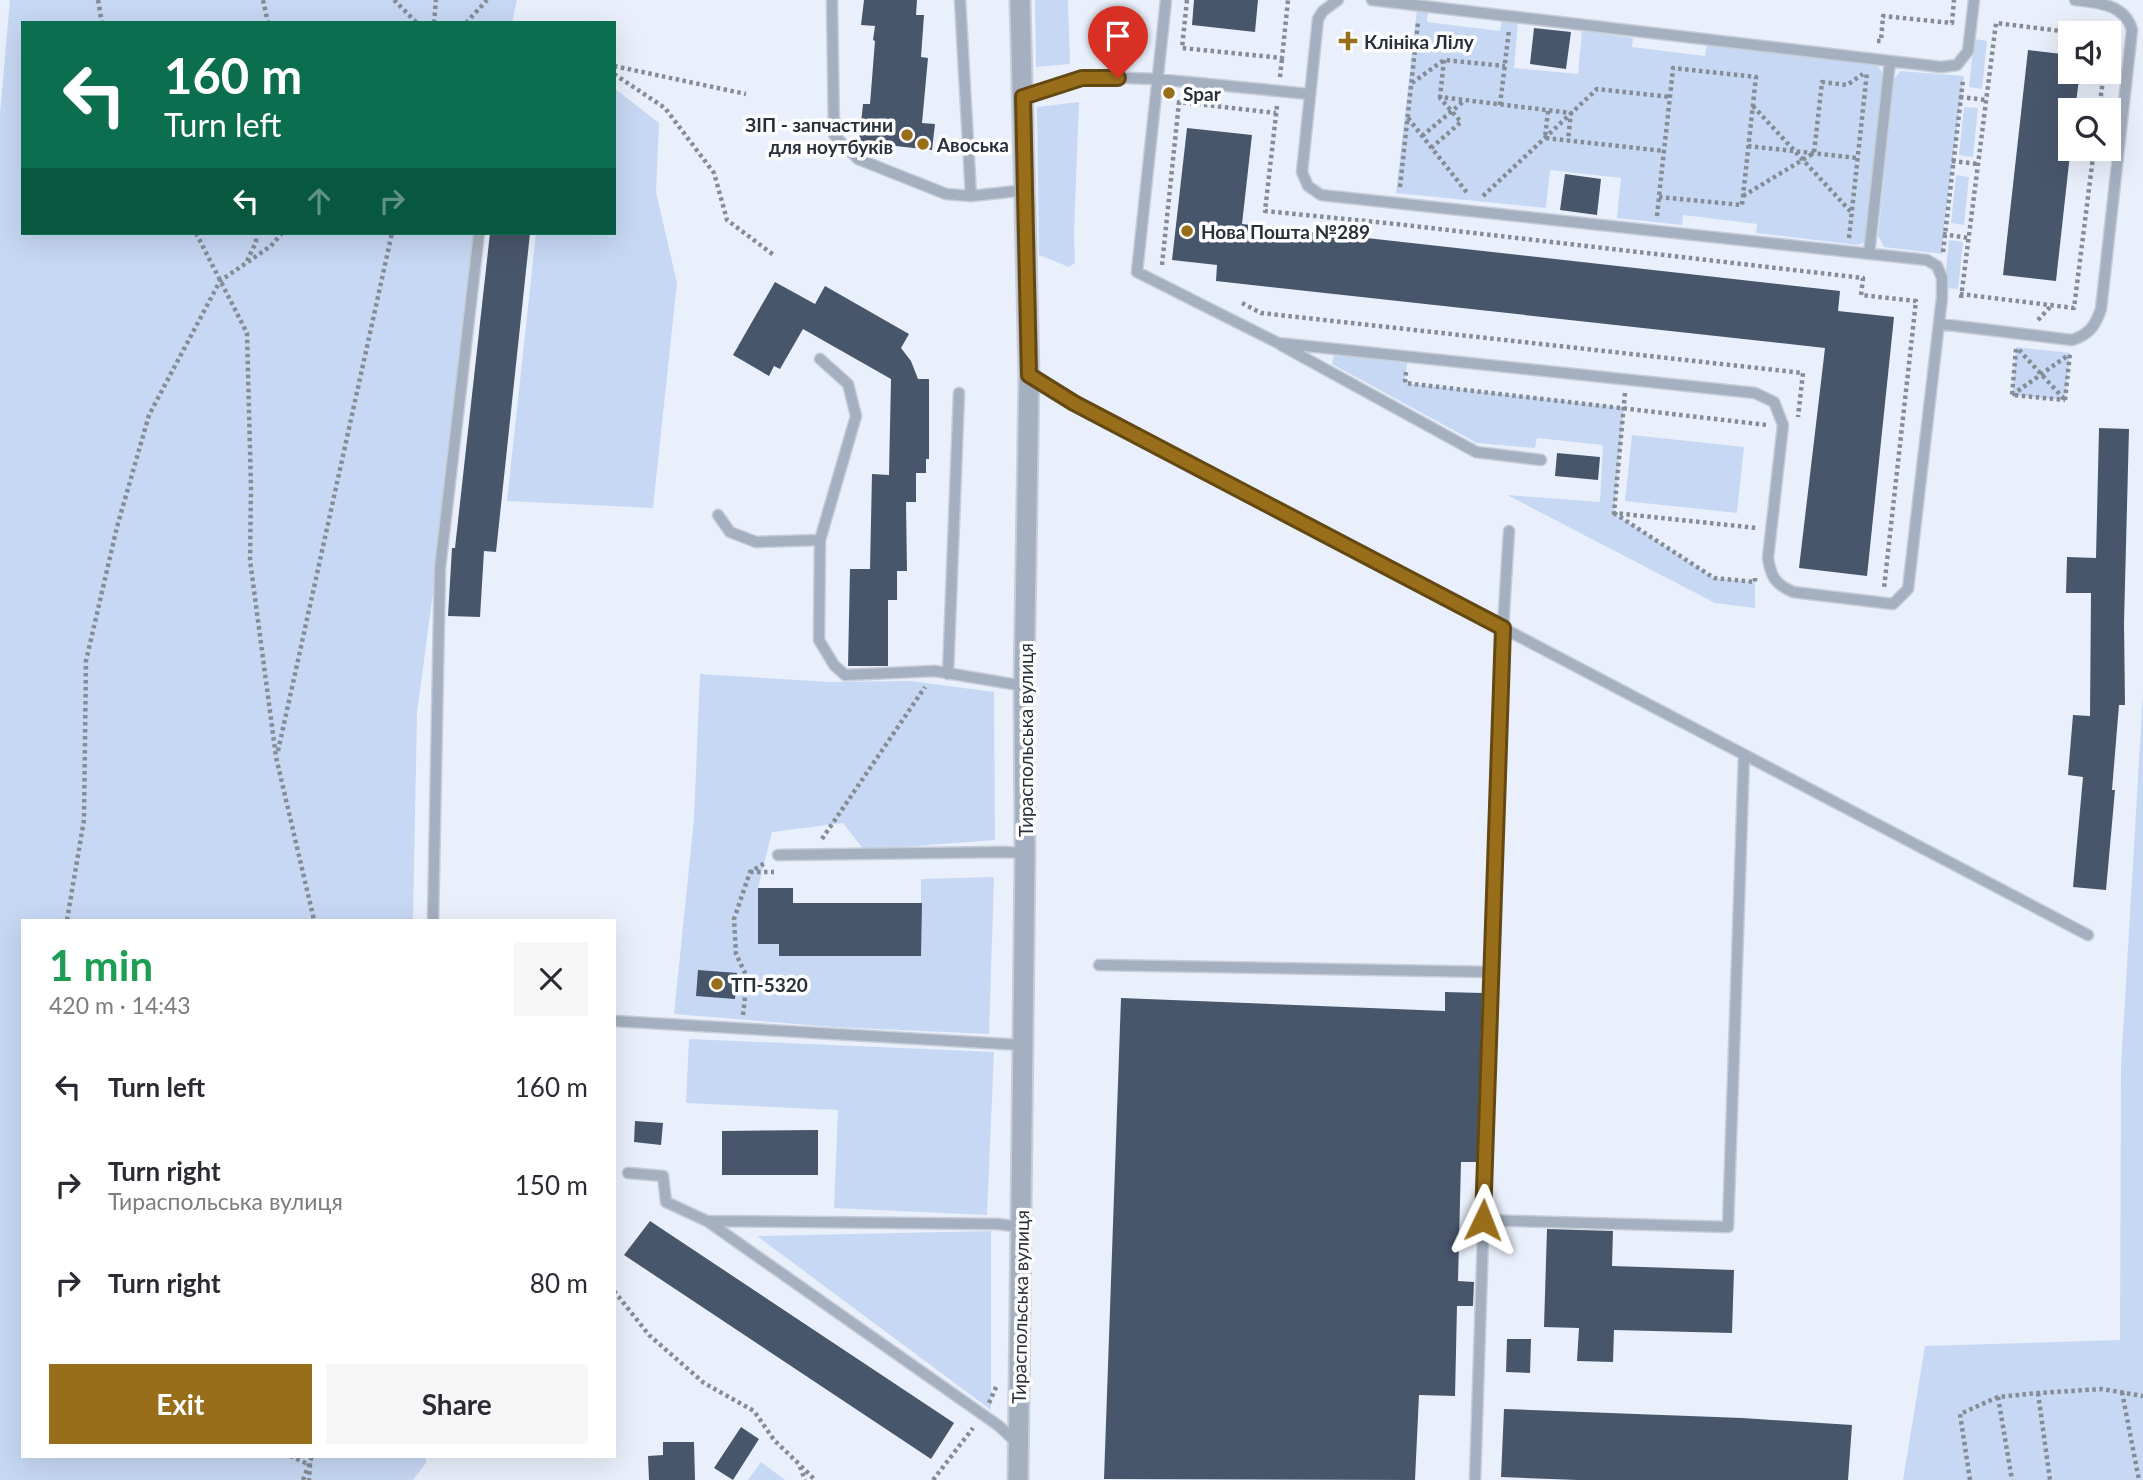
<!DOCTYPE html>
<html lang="en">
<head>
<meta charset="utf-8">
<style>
  :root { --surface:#fff; --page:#f7f7f7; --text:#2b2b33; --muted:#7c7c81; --accent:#996e1b }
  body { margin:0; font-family:Lato,sans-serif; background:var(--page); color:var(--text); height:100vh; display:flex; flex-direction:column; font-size:26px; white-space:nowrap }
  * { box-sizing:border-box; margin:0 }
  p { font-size:23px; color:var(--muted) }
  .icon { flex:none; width:38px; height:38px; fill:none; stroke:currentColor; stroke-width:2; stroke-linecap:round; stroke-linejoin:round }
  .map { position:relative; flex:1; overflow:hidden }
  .details { position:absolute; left:21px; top:919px; width:595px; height:539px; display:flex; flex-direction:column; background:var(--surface); border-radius:0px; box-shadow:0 7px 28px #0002 }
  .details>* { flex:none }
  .top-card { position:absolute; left:21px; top:21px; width:595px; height:214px; border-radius:0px; box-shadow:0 7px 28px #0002; background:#0b6e4f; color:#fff; overflow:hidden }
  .tools { position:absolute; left:2058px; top:21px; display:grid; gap:14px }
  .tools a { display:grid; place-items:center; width:63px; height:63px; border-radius:0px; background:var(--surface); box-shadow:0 7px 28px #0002; font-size:35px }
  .pin { position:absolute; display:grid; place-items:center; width:60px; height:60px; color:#fff; margin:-72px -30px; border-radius:50% 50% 50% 0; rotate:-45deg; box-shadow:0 0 7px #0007 }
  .pin .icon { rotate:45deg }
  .me { position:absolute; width:77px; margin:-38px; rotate:2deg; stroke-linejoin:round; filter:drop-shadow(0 0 5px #0008) }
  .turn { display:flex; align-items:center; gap:24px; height:147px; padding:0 28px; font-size:32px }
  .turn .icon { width:91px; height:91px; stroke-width:2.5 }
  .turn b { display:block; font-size:49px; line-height:60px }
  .lanes { display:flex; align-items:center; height:66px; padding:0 28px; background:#0003; justify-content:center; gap:35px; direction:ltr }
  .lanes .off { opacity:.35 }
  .round { display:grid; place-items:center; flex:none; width:74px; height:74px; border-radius:0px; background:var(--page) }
  .overview { display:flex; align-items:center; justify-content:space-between; height:119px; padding:0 28px }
  h1 { font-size:42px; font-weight:700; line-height:52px; color:#1e9e55 }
  .button { display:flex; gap:14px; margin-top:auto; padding:14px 28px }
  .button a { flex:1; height:80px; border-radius:0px; background:var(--accent); color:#fff; font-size:28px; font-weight:700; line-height:80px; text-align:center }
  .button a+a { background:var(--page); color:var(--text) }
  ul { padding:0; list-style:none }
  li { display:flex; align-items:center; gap:21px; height:98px; padding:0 28px }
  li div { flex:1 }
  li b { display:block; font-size:26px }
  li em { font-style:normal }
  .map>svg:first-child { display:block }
  .green { fill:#c7d8f4 }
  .building { fill:#48566c }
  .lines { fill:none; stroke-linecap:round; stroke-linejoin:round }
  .service-casing { stroke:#c7cdd8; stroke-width:13 }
  .minor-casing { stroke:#c7cdd8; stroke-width:23 }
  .path { stroke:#858c96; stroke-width:4.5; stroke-dasharray:3.5 3.5; stroke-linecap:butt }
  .service { stroke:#a4afbf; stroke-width:10 }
  .minor { stroke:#a4afbf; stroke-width:19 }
  .route-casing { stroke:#634812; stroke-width:18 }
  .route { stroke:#996e1b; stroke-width:12 }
  .poi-dot { fill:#996e1b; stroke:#fdfdfd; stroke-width:2.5 }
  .labels { text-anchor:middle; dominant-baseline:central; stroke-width:7; stroke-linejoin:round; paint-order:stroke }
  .poi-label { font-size:19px; font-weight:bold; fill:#2a303a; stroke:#fdfdfd; text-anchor:start }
  .street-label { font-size:19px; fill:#2a303a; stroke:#fdfdfd }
</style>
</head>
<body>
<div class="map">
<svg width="2143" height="1480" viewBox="0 0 2143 1480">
  <rect width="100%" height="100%" fill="#e9f0fb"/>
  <path class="green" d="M10,0H517L512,23H23V233H481L417,713L413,920H23V1456H426V1463L413,1480H0V113Z
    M1035,0H1068L1070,64L1036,67Z
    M1417,9L1428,11L1427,22L1500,31L1502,20L1518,22L1514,68L1578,74L1582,31L1633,38L1632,47L1705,56L1707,43L1878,66L1883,74L1865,242L1858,245L1756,233L1757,224L1683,215L1682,225L1617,218L1621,178L1550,170L1546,208L1396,193Z
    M1974,39L1987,41L1982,89L1969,87Z
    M1901,71L1964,76L1943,234V254L1884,247L1878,236L1894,79Z
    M614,88L659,123L656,192L677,283L653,508L507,501L536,233H614Z
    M1079,102L1074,232L1075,263L1069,267L1039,255L1037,107Z
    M1964,107L1978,108L1973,157L1959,155Z
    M1956,175L1969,177L1964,225L1951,223Z
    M1949,240L1963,242L1958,289L1944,288Z
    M2016,347L2070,353L2065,400L2012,395Z
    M1334,355L1407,363L1405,383L1624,408L1614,513L1714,578L1755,582V608L1715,603L1507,495L1600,502L1603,445L1537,438L1535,448L1477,443L1332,364Z
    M1632,435L1744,447L1737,513L1625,501Z
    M700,674L829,682L910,681L994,692L995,840L864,850L843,823L772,832L758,888V943L779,944V956H921V879L994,877L989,1034L834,1027L674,1014L694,819Z
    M2143,693V1480H1903L1925,1346L2120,1340L2121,1067Z
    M689,1039L994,1052L987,1215L834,1208L838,1110L686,1103Z
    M991,1231V1410L757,1236Z
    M761,1462L785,1480H748Z"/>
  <path class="building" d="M864,0H917L916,15H924L921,57L928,58L922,123L935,124L932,150L859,142L863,104H870L875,41L873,40L875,26L861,25Z
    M1194,0H1258L1255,32L1192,25Z
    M1534,28L1571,32L1566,69L1530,64Z
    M2028,50L2070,55V72H2080L2075,110H2070V154L2056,281L2003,275Z
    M1187,128L1252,135L1242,224L1840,291L1838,311L1894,317L1867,576L1799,568L1825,348L1216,281L1217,265L1172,260Z
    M1565,174L1601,179L1597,215L1560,210Z
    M490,233H530L496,552L484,551L480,617L448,616L452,548H455Z
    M775,282L815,304L825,286L909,334L901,348L911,361L918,379H929V459H926V473H916V502H906L907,571H897V600H888V666H848L850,569H870L872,474L889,475L891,379L803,329L780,369L774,366L769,376L733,355Z
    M2099,428L2129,429L2124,623L2125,705H2119L2112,790H2115L2106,890L2073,887L2083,777L2068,775L2073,715L2090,716L2091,593H2066L2067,557L2096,558Z
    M1557,453L1600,457L1598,480L1555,476Z
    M758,888H793V903H922L921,956H779V944H758Z
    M698,970L737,973L735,999L696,996Z
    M1445,992L1482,993L1477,1162H1461L1458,1281L1474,1282L1473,1306H1457L1455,1396L1419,1395L1415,1480L1104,1479L1121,998L1445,1011Z
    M635,1121L663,1123L661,1145L634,1142Z
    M818,1130V1175H722V1131Z
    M650,1221L954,1423L931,1459L624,1255Z
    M1547,1229L1613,1231L1612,1266L1734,1270L1732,1333L1614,1330L1613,1362L1577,1361L1579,1328L1544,1327Z
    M1507,1339H1531L1530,1373L1506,1372Z
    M1504,1409L1742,1418L1852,1425L1848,1480H1578L1501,1477Z
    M741,1427L759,1439L733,1480L714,1468Z
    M663,1442H694L695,1480H649L648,1456L663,1455Z"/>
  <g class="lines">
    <defs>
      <path id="service" d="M832,0L834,135L858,159L946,194L971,196L1026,190
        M960,0L971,196
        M1166,0L1137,272L1278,343L1755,393L1774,402L1783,425L1768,558C1771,577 1775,584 1793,592L1893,604L1908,589L1942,297V278L1937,266L1927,260L1321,195L1308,186L1302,172L1318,19L1323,11L1338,0
        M1372,0L1941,67L1957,65L1968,51L1974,0
        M1023,97L1082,78L1098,77L1157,79L1309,94
        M1869,254L1890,61
        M1940,324L2072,340C2090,334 2095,326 2101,309L2132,30C2125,4 2099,3 2075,0
        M1281,345L1476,452L1541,460
        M820,359L848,384L856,416L820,540L819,640L834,665L845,675L935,671L1024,686
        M1029,375L1074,403L2088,935
        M718,515L730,532L756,542L820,540
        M948,674L959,393
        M778,855L1003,852L1025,853
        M433,920L440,568L479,233
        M1099,965L1491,972
        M614,1021L1022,1045
        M628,1173L663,1176L666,1202L707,1221L998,1224L1021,1227
        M1483,1220L1728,1227L1744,755
        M707,1221L999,1426L1018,1444
        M1475,1480L1503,628L1509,531"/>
      <path id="minor" d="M1018,1480L1025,853L1024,686L1029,375L1020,0"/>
    </defs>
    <use href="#service" class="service-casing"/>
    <use href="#minor" class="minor-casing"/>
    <path class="path" d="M98,0L102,23
      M263,0L268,23
      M394,0L417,23
      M1187,0L1182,48L1282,58L1288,0
      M434,23L436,0
      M466,23L487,0
      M1877,41H1881L1883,16L1952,23L1954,0
      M1444,60L1440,97L1571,113L1568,140
      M614,66L746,94
      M614,74L665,108L714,173L727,220L775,256
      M1280,77L1282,58
      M1412,83L1444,60L1505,66
      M1960,97L1986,100
      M1500,105L1509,30
      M1277,106L1265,211L1396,224L1863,278L1861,295L1916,301L1884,588
      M1753,106L1852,213
      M2099,110L2104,72
      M1548,111L1545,138L1664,151
      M1408,118L1468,194
      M1422,136L1464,101
      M1748,146L1857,158
      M1431,148L1461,122L1440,98
      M1952,161L1978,164
      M1400,187L1418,22
      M1483,196L1597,89L1670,97
      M1743,196L1814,153L1822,82L1847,85L1863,74
      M1657,216C1662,166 1668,117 1673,68L1756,77L1742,205L1659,197
      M196,233L247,333L251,488L250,560L276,757L314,920
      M1943,234L1968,238
      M1849,238L1867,72
      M1943,252L1963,80
      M247,261L256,242V233
      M1162,265L1179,102L1276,113
      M1960,294L2074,308L2094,149
      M1961,298L1996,23L2077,33
      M1242,303L1261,313L1803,373L1798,417
      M2038,320L2051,306
      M2016,349L2012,395L2065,400
      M2019,350L2065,400
      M1406,372L1405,383L1767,425
      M1625,393L1614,513L1757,528
      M2012,395L2067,356
      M2065,400L2070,353
      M1614,513L1714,578L1755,582V577
      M278,751L392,233
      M822,839L925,687
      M750,872H774
      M67,920L84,820L86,661L117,527L149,415L220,281L271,246L282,233
      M743,1015L747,977L736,954L734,919L750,872L765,863
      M614,1291L649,1335L704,1383L754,1411L774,1440L799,1464L805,1480
      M2122,1392L2139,1480
      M2038,1393L2050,1480
      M1998,1397L2012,1480
      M989,1403L997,1385
      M290,1456L310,1465L309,1480
      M801,1466L815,1480
      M303,1480L312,1456
      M933,1480L973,1428
      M1970,1480L1960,1414L1998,1397L2038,1393L2102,1389L2143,1396"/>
    <use href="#service" class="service"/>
    <use href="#minor" class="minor"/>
  </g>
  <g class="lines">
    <defs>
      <path id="route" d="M1118,78H1082L1023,97L1029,375L1074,403L1503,628L1483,1220"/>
    </defs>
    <use href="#route" class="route-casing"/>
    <use href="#route" class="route"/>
  </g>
  <g class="poi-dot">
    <path d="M1344.5 30.5h7v7h7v7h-7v7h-7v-7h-7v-7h7z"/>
    <circle cx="1169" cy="93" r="7"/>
    <circle cx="907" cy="135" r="7"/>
    <circle cx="923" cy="144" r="7"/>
    <circle cx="1187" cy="231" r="7"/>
    <circle cx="717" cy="984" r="7"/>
  </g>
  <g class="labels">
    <g class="poi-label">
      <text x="1364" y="41">Клініка Лілу</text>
      <text x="1183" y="93">Spar</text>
      <text x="893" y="124" text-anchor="end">ЗІП - запчастини<tspan x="893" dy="22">для ноутбуків</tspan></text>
      <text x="937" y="144">Авоська</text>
      <text x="1201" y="231">Нова Пошта №289</text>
      <text x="731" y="984">ТП-5320</text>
    </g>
    <g class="street-label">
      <text transform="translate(1025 740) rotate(-90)">Тираспольська вулиця</text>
      <text transform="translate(1020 1307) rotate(-89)">Тираспольська вулиця</text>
    </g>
  </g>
</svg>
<div class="tools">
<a><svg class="icon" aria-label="sound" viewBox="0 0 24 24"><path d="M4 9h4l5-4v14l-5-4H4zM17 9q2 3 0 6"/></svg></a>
<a><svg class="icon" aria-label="search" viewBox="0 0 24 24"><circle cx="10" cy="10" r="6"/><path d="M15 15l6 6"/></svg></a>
</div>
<div class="pin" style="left:1118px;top:78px;background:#d93025"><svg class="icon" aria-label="arrive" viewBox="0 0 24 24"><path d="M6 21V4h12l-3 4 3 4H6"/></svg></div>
<svg class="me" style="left:1483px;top:1220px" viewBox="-20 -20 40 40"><path d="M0-17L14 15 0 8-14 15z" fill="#996e1b" stroke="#fff" stroke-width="4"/></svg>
<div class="top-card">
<div class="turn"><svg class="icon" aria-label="left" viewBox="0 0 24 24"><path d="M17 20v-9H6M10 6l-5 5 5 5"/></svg><div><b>160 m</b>Turn left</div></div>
<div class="lanes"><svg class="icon" aria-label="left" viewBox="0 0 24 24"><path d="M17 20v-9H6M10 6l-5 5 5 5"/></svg><svg class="icon off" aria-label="ahead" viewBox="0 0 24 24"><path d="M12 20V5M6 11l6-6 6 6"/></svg><svg class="icon off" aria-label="right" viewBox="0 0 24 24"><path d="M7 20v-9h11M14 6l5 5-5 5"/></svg></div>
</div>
<section class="details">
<div class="overview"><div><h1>1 min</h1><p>420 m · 14:43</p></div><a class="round"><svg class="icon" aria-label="close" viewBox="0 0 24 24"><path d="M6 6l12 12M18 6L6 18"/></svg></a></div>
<ul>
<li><svg class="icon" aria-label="left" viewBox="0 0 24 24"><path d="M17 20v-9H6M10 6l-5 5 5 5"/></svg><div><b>Turn left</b></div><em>160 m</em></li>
<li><svg class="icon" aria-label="right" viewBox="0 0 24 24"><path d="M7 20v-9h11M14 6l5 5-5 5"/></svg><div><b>Turn right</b><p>Тираспольська вулиця</p></div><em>150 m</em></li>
<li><svg class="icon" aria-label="right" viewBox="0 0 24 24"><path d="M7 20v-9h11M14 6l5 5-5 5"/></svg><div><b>Turn right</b></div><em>80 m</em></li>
</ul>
<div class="button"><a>Exit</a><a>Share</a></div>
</section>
</div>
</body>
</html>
